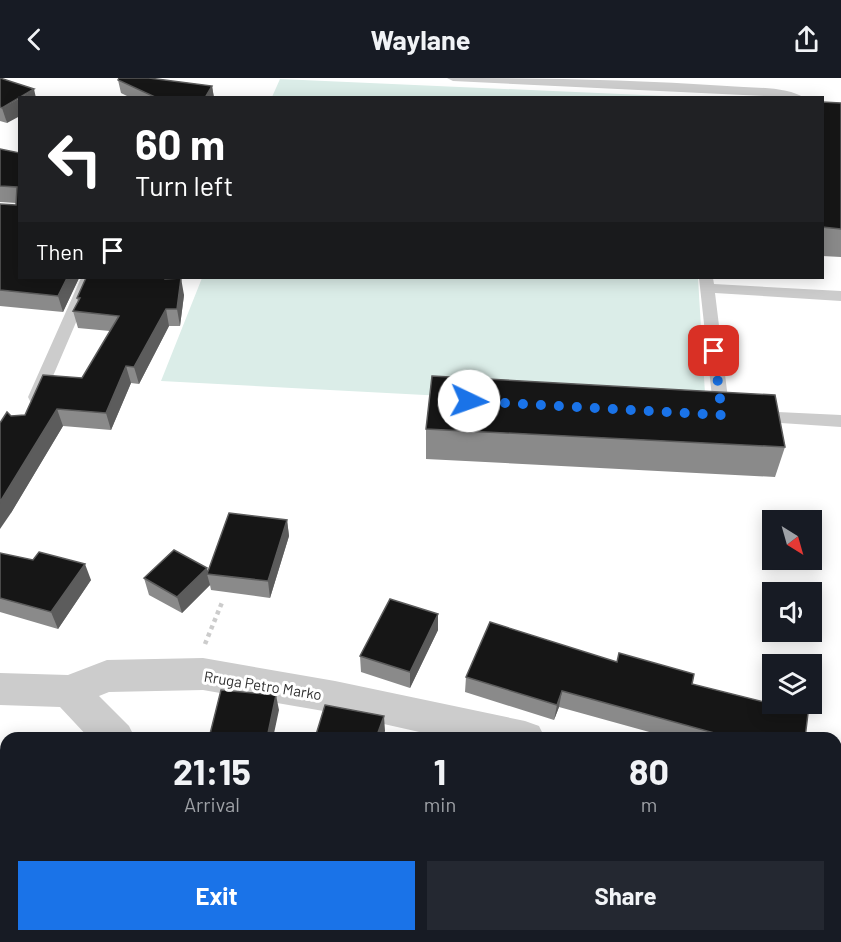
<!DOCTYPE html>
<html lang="en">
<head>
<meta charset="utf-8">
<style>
  :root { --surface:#171b24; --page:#242831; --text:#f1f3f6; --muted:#9ea1a6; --accent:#1a73e8 }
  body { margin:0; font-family:Barlow,sans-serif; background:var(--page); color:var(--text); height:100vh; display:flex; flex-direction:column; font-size:22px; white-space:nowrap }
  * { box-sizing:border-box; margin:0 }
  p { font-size:20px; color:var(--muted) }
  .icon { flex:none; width:33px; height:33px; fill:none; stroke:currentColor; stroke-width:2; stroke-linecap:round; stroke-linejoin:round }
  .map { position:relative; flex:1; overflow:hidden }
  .drawer { position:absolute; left:0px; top:654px; width:842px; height:210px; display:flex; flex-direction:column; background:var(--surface); border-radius:18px 18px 0 0; box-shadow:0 3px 15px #0003 }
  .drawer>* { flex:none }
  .hud { position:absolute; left:18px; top:18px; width:806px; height:183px; border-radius:0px; box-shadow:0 3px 15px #0003; background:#202124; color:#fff; overflow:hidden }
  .needle { width:39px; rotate:143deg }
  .buttons { position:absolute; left:762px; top:432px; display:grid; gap:12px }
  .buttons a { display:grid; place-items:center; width:60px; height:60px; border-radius:0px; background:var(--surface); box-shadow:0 3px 15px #0003; font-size:30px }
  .pin { position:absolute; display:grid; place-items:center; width:51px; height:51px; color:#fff; margin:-26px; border-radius:12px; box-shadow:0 3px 9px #0006 }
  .me { position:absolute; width:66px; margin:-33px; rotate:93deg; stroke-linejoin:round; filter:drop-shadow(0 0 4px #0008) }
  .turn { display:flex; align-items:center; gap:21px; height:126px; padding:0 18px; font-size:27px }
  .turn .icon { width:78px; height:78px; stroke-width:2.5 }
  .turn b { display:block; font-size:42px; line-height:51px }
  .then { display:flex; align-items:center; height:57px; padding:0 18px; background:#0003; gap:12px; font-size:22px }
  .eta { display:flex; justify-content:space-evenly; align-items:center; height:102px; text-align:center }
  .eta b { font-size:36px; font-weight:700; line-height:42px }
  .cta { display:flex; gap:12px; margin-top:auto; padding:12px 18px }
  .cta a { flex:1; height:69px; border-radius:0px; background:var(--accent); color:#fff; font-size:24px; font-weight:700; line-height:69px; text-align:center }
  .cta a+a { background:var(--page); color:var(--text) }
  header { display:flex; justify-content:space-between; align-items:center; height:78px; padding:0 18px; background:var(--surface); font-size:27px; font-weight:700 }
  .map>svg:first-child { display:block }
  .green { fill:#dbede8 }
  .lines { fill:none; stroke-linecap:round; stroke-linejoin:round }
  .path { stroke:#ccc; stroke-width:4.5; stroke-dasharray:4 4; stroke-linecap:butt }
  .lane { fill:#ccc; fill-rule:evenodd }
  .street { fill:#ccc; fill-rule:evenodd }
  .wall { fill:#8a8a8a }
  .shaded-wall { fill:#5c5c5c }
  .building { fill:#161616; stroke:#5c5c5c; stroke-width:1.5 }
  .route { stroke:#1a73e8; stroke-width:10; stroke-dasharray:0 18 }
  .labels { text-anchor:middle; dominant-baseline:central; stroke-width:6; stroke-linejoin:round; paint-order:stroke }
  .street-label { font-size:15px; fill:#2f2f2f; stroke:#fff }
</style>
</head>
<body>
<header><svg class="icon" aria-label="back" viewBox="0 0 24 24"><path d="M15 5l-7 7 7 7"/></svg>Waylane<svg class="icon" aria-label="share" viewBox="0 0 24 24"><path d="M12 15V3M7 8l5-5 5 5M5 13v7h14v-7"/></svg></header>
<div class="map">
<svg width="841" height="864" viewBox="0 0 841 864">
  <rect width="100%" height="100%" fill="#fff"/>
  <path class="green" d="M280,1L688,19H272Z
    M202,200H698L706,332L161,303Z"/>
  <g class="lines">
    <path class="path" d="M205,566L223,522"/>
    <path class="lane" d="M447,0C541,0 634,2 727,8C747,10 788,8 804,20L453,3Z
      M81,200H95L44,319L42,323H30L28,319Z
      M699,200H713L714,206L841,213V223L715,215L730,337L728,341H716L714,337Z
      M755,333L841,337V349L749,343L747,339L749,335Z"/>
    <path class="street" d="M203,580L335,603L525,643L539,648L545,660H446L335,635L203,612L109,614L99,618L129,648L135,660H89L60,629L0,627V595L68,597L107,582Z
      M836,723L841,724V762L836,761Z
      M167,858H211L210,864H166Z
      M464,858H508L507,864H463Z"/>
  </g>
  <path class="wall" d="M0,0L7,45L0,43Z
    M118,2L212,8L214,20H131L121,15Z
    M822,24L841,25V179L822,178Z
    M0,71L79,200L63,234L0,228V126L16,127V125L0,124Z
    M86,200H172L184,217L180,248H169L139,306L131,305L111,352L63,348L11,435V338L25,337L82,300L110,253L78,250L73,233L78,224L77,220Z
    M426,351L785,369L775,399L426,381Z
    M287,442L289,458L270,520L211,512L210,507L182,535L149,517L144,500L208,493Z
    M0,475L91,502L58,551L0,534Z
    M438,536V552L410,610L361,594L360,578Z
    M617,584L692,606L805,660H671L559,629L554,642L465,614L466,599Z
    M248,858H323L334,864H254L250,863Z
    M743,858H799L837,864H740Z"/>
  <path class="shaded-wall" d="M212,8L214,20H205Z
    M34,11L36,20H20Z
    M20,20V38L7,45L2,30Z
    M67,200H79L63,234L58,218Z
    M181,200L184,217L180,248L177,231Z
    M166,231L169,248L139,306L134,289Z
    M126,288L131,305L111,352L106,335Z
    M57,331L63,348L11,435L0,451V424Z
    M287,442L289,458L270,520L268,503Z
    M85,486L91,502L58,551L51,534Z
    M207,490L209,496H207L210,507L182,535L177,519Z
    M438,536V552L410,610V594Z
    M562,613L559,629L554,642L557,627Z
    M276,617L279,632L273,660H267Z
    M384,638L385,653L383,660H376Z
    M78,858H95L90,864H74Z"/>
  <path class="building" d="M0,0L34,11L2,30L0,29Z
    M119,0H149L212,8L205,20H157L118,2Z
    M822,24L841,25V151L822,149Z
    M0,71L20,75V200H67L58,218L0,212V126L16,127L17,109L0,108Z
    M86,200H165V201L181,200L177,231H166L134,289L126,288L106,335L57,331L0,424V345L7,334L11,338L25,337L43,297L82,300L119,238L73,233L80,220H77Z
    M432,298L775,317L785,369L426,351Z
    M229,435L287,442L268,503L207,496Z
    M174,472L207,490L177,519L144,500Z
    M39,474L85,486L51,534L0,520V475L33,482Z
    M390,521L438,536L410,594L360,578Z
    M490,544L617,584L619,575L694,596L692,606L808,635L805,660H717L718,656L562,613L557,627L466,599Z
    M221,612L276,617L267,660H209Z
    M325,627L384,638L376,660H315Z
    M16,858H78L74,864H12Z
    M273,858H323L334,861L333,864H283L284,861Z
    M357,858H452L450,864H356Z
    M553,858H645V864H553Z
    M748,858H799L837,864H748Z"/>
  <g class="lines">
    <path class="route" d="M469,323L722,337L714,273"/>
  </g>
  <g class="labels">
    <g class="street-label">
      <text transform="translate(263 607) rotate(9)">Rruga Petro Marko</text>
    </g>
  </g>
</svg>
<div class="buttons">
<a><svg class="needle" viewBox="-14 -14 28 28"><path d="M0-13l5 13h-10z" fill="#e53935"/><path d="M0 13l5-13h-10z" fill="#9ea1a6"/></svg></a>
<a><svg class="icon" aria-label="sound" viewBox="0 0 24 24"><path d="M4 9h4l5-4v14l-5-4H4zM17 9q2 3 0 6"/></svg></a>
<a><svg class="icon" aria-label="layers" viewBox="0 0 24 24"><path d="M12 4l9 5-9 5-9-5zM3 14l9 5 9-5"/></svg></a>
</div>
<div class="pin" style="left:714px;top:273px;background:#d93025"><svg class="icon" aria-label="arrive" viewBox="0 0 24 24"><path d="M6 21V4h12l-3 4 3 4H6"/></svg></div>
<svg class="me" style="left:469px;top:323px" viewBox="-20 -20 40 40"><circle r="19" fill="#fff"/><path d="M0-13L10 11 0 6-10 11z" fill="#1a73e8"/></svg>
<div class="hud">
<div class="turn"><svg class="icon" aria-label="left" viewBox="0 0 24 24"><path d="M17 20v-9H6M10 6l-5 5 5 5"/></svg><div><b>60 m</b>Turn left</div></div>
<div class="then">Then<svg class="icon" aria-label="arrive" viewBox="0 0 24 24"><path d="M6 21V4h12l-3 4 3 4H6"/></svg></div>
</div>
<section class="drawer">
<div class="eta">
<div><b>21:15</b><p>Arrival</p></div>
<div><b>1</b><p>min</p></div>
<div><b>80</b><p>m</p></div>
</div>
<div class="cta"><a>Exit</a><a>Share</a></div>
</section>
</div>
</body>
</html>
